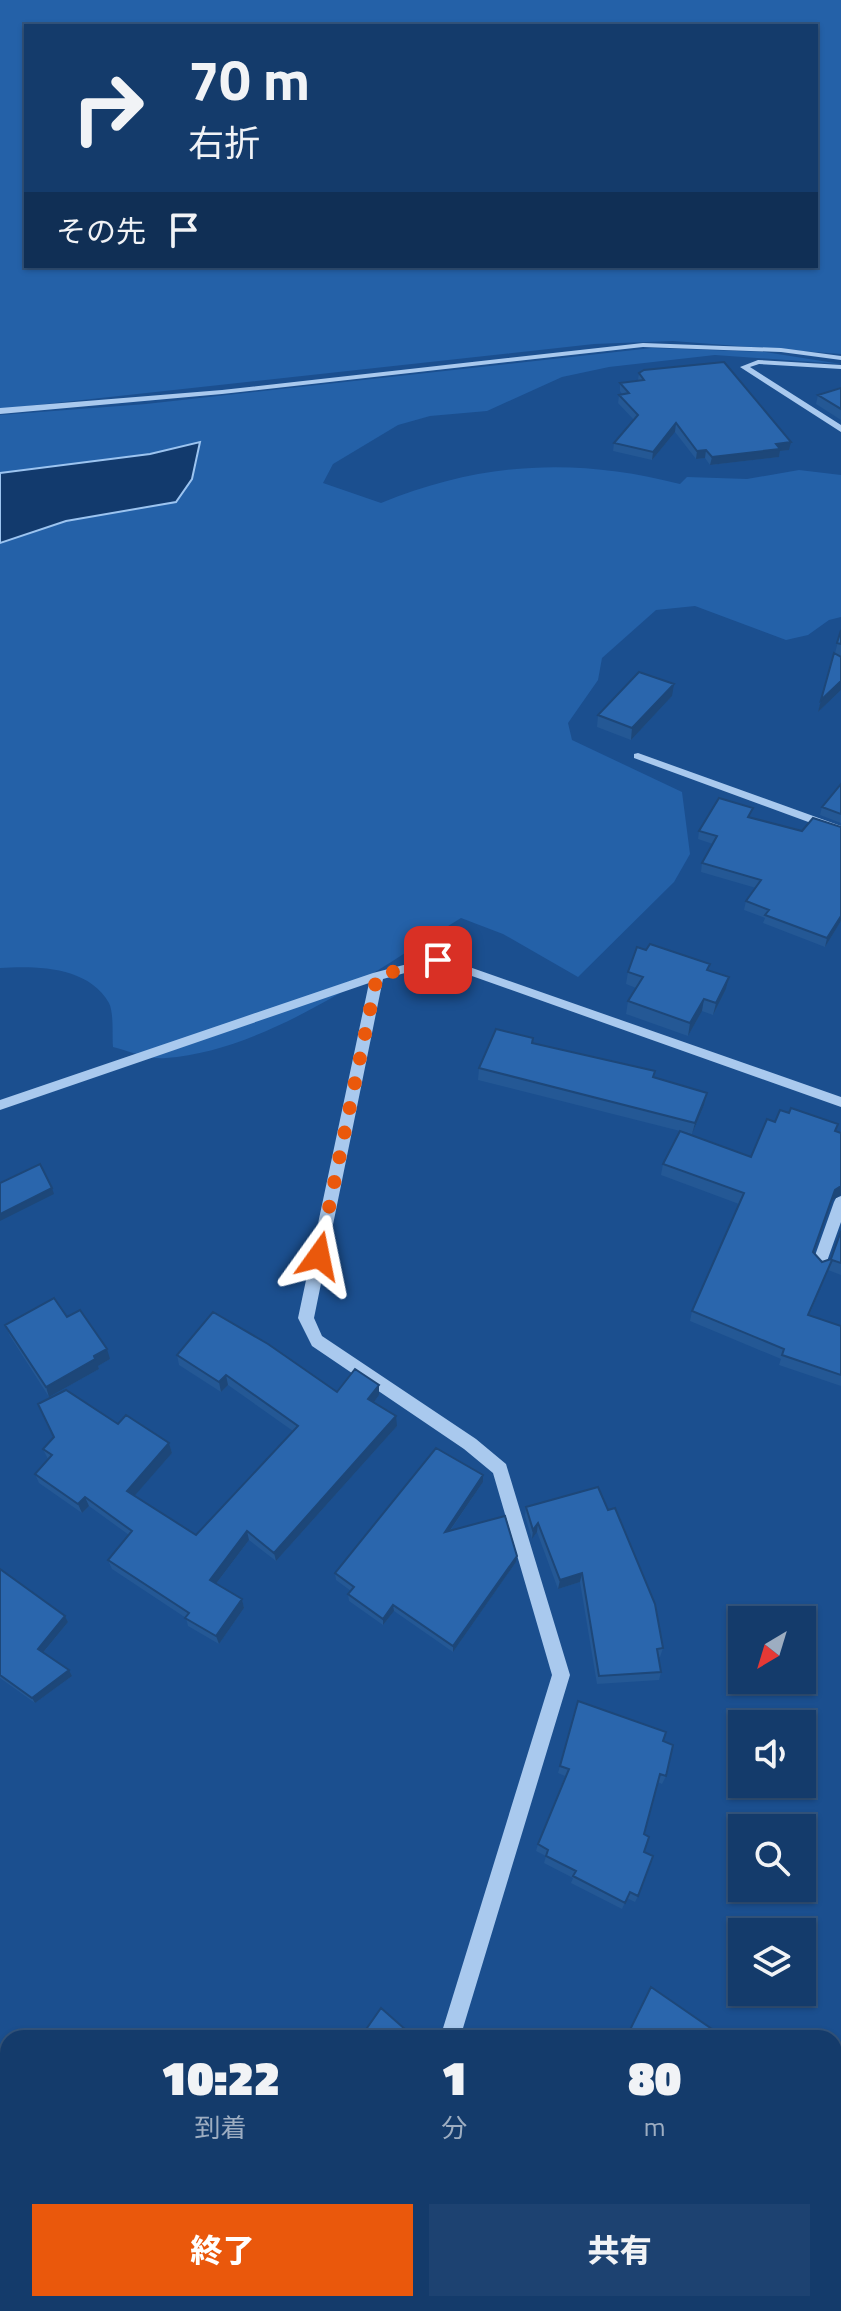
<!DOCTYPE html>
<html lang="ja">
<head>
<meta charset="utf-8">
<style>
  :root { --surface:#143b6b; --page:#1d4271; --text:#f1f3f6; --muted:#9dadc1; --line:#33557e; --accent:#ea580c }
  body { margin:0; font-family:"Titillium Web","Noto Sans JP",sans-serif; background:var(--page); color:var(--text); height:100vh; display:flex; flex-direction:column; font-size:30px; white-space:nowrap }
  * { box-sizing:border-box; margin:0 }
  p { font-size:26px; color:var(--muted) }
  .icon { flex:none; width:44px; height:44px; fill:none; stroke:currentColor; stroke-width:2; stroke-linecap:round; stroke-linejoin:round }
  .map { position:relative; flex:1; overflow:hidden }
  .panel { position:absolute; left:0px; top:2030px; width:842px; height:282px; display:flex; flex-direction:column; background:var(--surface); border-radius:24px 24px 0 0; box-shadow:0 2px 6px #0004,0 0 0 2px var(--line) }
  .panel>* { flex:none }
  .hud { position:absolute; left:24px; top:24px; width:794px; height:244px; border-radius:0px; box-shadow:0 2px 6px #0004,0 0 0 2px var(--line); background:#143b6b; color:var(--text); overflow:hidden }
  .needle { width:52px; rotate:218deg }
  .fabs { position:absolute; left:728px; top:1606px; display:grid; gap:16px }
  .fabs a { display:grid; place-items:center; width:88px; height:88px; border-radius:0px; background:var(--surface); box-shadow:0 2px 6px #0004,0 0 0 2px var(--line); font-size:40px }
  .pin { position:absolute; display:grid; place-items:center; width:68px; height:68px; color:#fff; margin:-34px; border-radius:16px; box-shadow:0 4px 12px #0006 }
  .me { position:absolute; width:88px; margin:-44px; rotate:12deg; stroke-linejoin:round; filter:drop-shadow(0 0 6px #0008) }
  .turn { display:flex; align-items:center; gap:28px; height:168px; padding:0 32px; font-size:36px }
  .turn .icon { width:104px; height:104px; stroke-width:2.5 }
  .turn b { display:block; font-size:56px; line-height:68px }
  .then { display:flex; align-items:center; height:76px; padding:0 32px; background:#0003; gap:16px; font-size:30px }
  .eta { display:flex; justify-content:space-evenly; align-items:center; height:136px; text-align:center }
  .eta b { font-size:48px; font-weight:800; line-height:56px }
  .action { display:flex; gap:16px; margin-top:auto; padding:16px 32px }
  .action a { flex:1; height:92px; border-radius:0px; background:var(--accent); color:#fff; font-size:32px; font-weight:800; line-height:92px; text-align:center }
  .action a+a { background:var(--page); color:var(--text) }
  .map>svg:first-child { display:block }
  .green { fill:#2461a8; fill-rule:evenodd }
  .water { fill:#123a6d; stroke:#9cc4f0; stroke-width:2 }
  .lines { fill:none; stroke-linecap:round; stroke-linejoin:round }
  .minor { fill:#a9c9ee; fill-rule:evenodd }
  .wall { fill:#245895 }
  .shaded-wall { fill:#1d4779 }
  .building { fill:#2a66ad; stroke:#1d4779; stroke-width:2 }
  .route { stroke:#ea580c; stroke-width:14; stroke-dasharray:0 25.2 }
</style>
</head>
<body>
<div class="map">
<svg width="841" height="2311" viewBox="0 0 841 2311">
  <rect width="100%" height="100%" fill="#1b4f8f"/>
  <path class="green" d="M0,0H841V354L673,341L594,344L0,409ZM26,26H816V266H26Z
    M652,348L765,352L841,364L715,355L609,367L562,377L487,411L430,416L398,425L333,464L323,483L381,503C482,462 575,457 680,484L687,477L747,479L799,470L841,475V617L829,620L808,635L786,640L695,606L656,610L602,658L598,680L568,723L572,740L682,792L690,854L674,882L578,977L503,934L461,918C377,969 267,1051 166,1058C150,1060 129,1051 113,1047C112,1035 114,1013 109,1003C88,966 36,966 0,968V543L66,521L176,502C189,484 199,465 199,443L150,454L0,473V415L146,404Z"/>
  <path class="water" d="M200,442L192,479L176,502L66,521L0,543V473L150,454Z"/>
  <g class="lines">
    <path class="minor" d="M643,343L781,348L841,356V360L781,352L643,347L222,394L0,414V408L222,390Z
      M758,360L841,365V369L759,364L750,367L841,425V432L740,367Z
      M638,753L841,826V834L634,758V754Z
      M438,956L841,1097V1107L438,964L383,979L314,1318L322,1336L476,1439L506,1464L570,1675L460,2038H440L552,1675L493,1473L464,1449L312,1346L298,1318L369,983L0,1110V1100L373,973Z
      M841,1196V1222L826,1264L824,1268L819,1270L814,1268L812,1264L834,1202L836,1198Z
      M495,2304H517L519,2311H497Z"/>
  </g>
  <path class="wall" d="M639,373L789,450L780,451L779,457L710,465L705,458L696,459L675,432L652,460L613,451L614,443L634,420L618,403L619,395L622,394L620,391V383L638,380Z
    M841,388V420L816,404L818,395Z
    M841,630V690L818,712L835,653Z
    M672,696L631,740L597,727L598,715Z
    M841,784V823L820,815L822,807Z
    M751,818L802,831L841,921L825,947L763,923L765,918L744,910L746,901L756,888L701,872L702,863L713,844L698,839L699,831Z
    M646,950L710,964L709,970L729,977L726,989L713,1015L702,1011L688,1036L626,1014L628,1001L636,988L626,984L628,972Z
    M533,1043L655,1071L654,1077L707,1093L704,1105L692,1134L478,1080L479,1068Z
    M789,1113L838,1124L836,1131L841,1133V1195L831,1201L813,1252L822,1262L831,1259L841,1231V1275L828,1270L809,1316L841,1326V1386L779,1365L781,1359L690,1321L692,1311L739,1204L661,1175L663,1164L751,1157Z
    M67,1317L110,1359L98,1366L99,1369L49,1397L10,1336L5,1325Z
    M177,1355L337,1392L379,1395L374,1402L397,1426L276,1561L249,1540L216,1584L242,1599L244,1608L219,1644L188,1626L186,1618L112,1569L108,1560L129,1535L89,1506L82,1513L39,1483L35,1474L48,1459L43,1449L54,1437L38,1404L118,1424L169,1443L172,1453L134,1496L196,1535L293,1431L228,1385L221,1392L179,1365Z
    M483,1475V1482L450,1531L516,1562L453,1652L394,1611L383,1625L349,1601L348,1594L351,1591L336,1580L335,1573Z
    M526,1507L663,1648L660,1657H659L661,1672L659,1680L597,1684L580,1582L558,1589L537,1532L532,1539L525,1516Z
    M0,1569L65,1616L68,1622L43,1653L69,1670L72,1676L35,1703L0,1678Z
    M578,1701L663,1741L666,1776L662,1784L658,1782L644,1834V1852L638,1896L635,1902L627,1898L622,1909L571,1883L573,1878L544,1863L546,1856L536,1851L538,1844L565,1776L558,1773Z"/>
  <path class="shaded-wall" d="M676,423L675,432L652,460L653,452Z
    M791,442L789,450L780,451L779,457L710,465L712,457Z
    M706,450L705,458L696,459L697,451Z
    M841,681V690L818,712L821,700Z
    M674,684L672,696L631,740L632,728Z
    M841,916V921L825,947L827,938Z
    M729,977L726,989L713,1015L716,1003Z
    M704,999L702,1011L688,1036L690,1023Z
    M707,1093L704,1105L692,1134L695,1123Z
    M841,1186V1195L831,1201L835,1190Z
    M52,1188L54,1194L0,1221V1214Z
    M107,1349L110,1359L98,1366L99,1369L49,1397L46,1387Z
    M226,1375L228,1385L221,1392L219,1382Z
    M379,1385V1395L369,1409L368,1399Z
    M396,1416L397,1426L276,1561L274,1553Z
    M169,1443L172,1453L130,1501L127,1491Z
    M483,1475V1482L444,1539L445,1532Z
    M85,1497L89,1506L82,1513L78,1504Z
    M538,1523L537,1532L532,1539L533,1530Z
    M247,1531L249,1540L212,1589L210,1580Z
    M517,1556L516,1562L453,1652V1646Z
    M582,1573L580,1582L558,1589L560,1580Z
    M242,1599L244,1608L219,1644L216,1636Z
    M393,1605L394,1611L383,1625V1619Z
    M65,1616L68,1622L41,1655L38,1649Z
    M69,1670L72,1676L35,1703L32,1698Z"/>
  <path class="building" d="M724,362L791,442L776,444L780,449L712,457L706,450L697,451L676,423L653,452L614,443L638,415L619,395L629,393L620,383L644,380L639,373L644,370Z
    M841,388V409L818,395Z
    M841,630V644L837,643Z
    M834,653L841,657V681L821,700Z
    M639,672L674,684L632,728L598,715Z
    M841,784V814L822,807Z
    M719,798L753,808L748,817L802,831L813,818L841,827V916L827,938L765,915L769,910L746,901L761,880L702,863L717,836L699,831Z
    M650,944L710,964L707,970L729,977L716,1003L704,999L690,1023L628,1001L643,977L628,972L637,947L646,950Z
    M496,1029L533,1038L532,1043L655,1071L653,1077L707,1093L695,1123L479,1068Z
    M791,1108L838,1124L835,1131L841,1133V1186L835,1190L813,1252L822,1262L831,1259L841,1231V1263L832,1260L808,1315L841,1326V1375L782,1355L784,1349L692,1311L744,1193L663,1164L680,1131L751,1157L767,1119L775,1122L780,1110L789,1113Z
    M40,1164L52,1188L0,1214V1183Z
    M54,1298L67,1317L80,1310L107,1349L94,1356L95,1359L46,1387L5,1325Z
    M213,1312L268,1344L337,1392L355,1369L379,1385L368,1399L396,1416L274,1553L247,1531L210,1580L242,1599L216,1636L185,1618L189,1613L108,1560L132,1531L85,1497L78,1504L35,1474L52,1455L43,1449L54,1437L38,1404L66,1390L118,1424L126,1415L169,1443L127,1491L196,1535L298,1426L226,1375L219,1382L177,1355Z
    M436,1448L483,1475L445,1532L505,1516L517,1556L453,1646L393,1605L383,1619L348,1594L354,1587L335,1573Z
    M598,1487L608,1510L615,1508L655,1604L663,1648L657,1649L661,1672L599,1676L582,1573L560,1580L538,1523L533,1530L526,1507Z
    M0,1569L65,1616L38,1649L69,1670L32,1698L0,1675Z
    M578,1701L666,1732L663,1741L673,1745L666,1776L660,1774L644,1834L649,1837L644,1852L653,1856L638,1896L630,1892L625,1903L573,1876L576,1871L546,1856L548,1850L538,1844L569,1769L560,1766Z
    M651,1987L725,2038H626Z
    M381,2008L415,2038H360Z
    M556,2304H647L650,2311H547L546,2309Z"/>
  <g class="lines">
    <path class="route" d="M319,1256L377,976L438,960"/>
  </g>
</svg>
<div class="fabs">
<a><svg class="needle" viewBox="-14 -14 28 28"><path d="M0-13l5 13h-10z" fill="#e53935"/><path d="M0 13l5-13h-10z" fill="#9dadc1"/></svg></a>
<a><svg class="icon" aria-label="sound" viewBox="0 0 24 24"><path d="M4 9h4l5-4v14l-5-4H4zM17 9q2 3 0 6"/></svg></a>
<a><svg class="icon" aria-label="search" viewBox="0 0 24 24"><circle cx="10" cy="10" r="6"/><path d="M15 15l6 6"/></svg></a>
<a><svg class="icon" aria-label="layers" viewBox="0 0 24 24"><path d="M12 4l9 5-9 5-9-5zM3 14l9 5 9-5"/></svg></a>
</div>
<div class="pin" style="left:438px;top:960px;background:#d93025"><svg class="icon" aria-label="arrive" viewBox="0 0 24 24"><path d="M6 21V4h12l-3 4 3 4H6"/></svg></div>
<svg class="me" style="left:319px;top:1256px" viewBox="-20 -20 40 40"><path d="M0-17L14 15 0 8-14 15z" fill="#ea580c" stroke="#fff" stroke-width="4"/></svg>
<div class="hud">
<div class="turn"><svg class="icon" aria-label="right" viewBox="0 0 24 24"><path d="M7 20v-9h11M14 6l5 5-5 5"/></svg><div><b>70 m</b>右折</div></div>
<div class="then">その先<svg class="icon" aria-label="arrive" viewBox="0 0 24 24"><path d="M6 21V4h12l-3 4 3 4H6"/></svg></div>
</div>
<section class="panel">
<div class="eta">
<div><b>10:22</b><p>到着</p></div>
<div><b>1</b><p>分</p></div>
<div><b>80</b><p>m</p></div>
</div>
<div class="action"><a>終了</a><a>共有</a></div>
</section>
</div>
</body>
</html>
